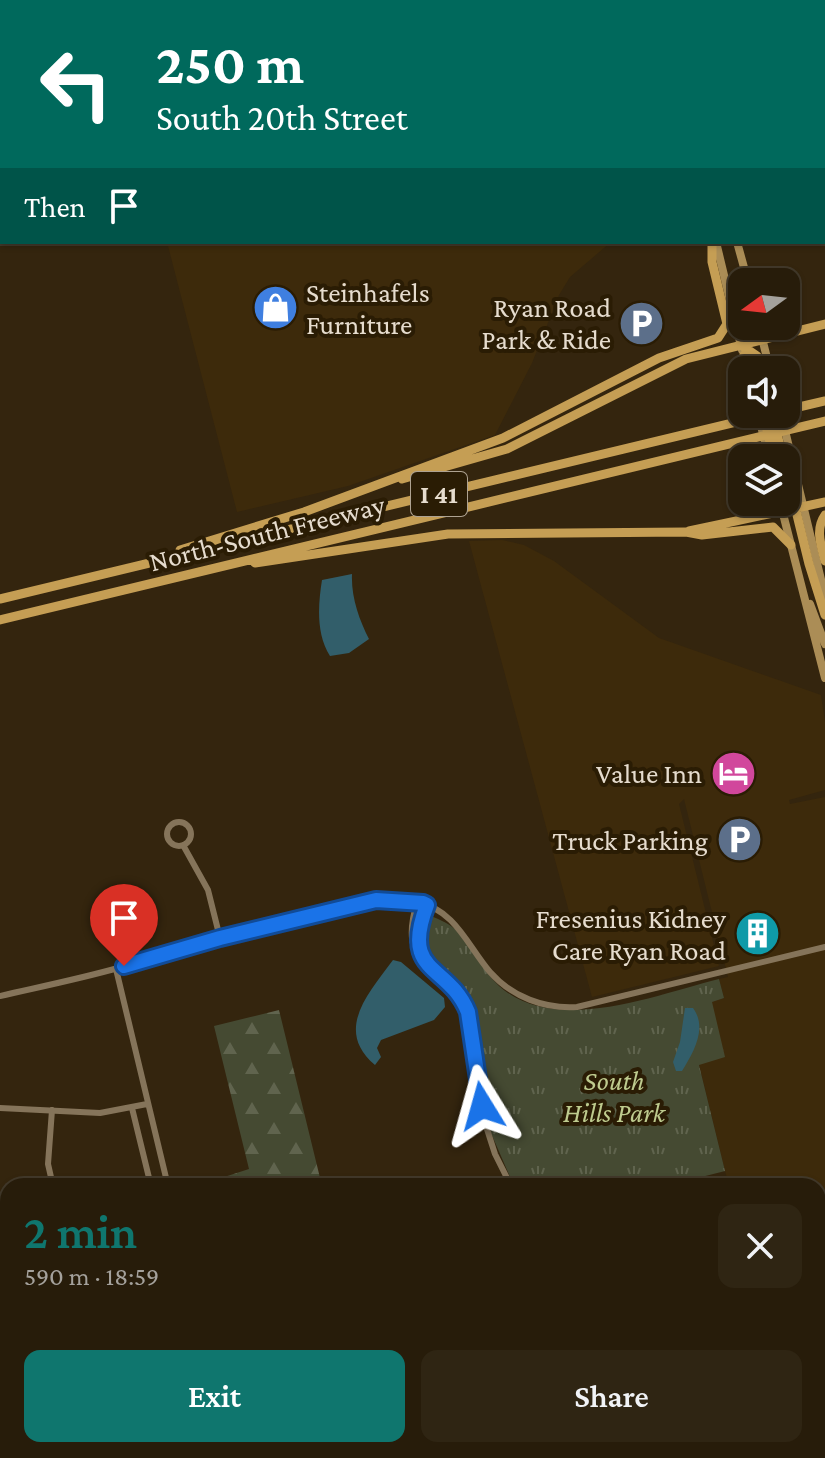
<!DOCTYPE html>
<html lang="en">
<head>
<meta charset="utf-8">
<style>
  :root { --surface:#271c0a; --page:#2f2513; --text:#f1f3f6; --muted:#a4a19c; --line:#433a2b; --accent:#0f766e }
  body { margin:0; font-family:"Crimson Pro",serif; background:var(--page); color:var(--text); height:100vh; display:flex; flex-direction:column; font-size:30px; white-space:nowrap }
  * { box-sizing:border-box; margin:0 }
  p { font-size:26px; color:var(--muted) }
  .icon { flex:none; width:44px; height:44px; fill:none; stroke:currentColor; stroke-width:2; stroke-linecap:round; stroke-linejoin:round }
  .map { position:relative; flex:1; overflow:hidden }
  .drawer { position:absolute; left:0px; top:1178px; width:826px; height:280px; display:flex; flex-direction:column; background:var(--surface); border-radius:24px 24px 0 0; box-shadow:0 2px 6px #0004,0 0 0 2px var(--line) }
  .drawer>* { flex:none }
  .banner { position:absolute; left:0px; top:0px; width:826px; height:244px; box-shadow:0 2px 6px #0004,0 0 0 2px var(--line); background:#00695c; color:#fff; overflow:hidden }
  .needle { width:52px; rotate:255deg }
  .tools { position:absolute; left:728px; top:268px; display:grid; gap:16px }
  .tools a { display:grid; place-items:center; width:72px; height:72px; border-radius:16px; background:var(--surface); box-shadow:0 2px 6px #0004,0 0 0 2px var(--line); font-size:40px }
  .pin { position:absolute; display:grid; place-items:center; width:68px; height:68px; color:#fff; margin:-82px -34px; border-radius:50% 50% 50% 0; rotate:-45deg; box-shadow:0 0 8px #0007 }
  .pin .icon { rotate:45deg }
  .me { position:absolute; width:88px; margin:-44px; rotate:352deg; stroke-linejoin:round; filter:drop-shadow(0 0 6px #0008) }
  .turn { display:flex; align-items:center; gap:28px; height:168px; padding:0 24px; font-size:36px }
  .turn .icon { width:104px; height:104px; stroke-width:2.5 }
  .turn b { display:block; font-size:56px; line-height:68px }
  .then { display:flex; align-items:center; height:76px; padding:0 24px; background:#0003; gap:16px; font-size:30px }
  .round { display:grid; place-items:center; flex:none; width:84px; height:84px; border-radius:16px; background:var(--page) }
  .summary { display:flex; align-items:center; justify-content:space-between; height:136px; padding:0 24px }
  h1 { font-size:48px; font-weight:600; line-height:60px; color:var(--accent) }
  .cta { display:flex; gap:16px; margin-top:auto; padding:16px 24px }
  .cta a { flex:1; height:92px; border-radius:16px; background:var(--accent); color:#fff; font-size:32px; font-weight:600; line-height:92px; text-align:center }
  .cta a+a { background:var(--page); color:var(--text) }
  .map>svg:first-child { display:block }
  .built { fill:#3d2a0b }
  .forest { fill:url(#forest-firs) }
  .park { fill:url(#park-tufts) }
  .water { fill:#325e6a }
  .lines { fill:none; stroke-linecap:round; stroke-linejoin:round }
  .minor { stroke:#85745a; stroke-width:6 }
  .major { stroke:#ab8d56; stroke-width:8 }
  .highway { stroke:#c59e54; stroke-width:9 }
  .route-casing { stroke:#114b97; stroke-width:20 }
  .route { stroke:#1a73e8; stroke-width:14 }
  .labels { text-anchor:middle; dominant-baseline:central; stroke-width:8; stroke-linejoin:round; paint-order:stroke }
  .shield { fill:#2a1c04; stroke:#aea291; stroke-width:2 }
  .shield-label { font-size:26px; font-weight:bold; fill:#e6dcce }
  .poi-label { font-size:28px; fill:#e6dcce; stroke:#2a1c04; text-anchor:end }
  .street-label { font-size:28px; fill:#e6dcce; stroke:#2a1c04 }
  .park-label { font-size:28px; font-style:italic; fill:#becb8e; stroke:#2a1c04 }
</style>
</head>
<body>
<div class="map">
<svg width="825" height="1458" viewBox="0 0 825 1458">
  <defs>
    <pattern id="forest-firs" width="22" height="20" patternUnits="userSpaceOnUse" patternTransform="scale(2)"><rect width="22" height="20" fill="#454a32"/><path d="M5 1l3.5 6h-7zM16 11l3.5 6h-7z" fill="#60644e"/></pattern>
    <pattern id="park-tufts" width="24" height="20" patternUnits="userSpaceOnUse" patternTransform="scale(2)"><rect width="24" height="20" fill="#454a32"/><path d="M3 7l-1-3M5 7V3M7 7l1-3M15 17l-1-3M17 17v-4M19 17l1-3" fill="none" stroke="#60644e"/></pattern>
  </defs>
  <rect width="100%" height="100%" fill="#34250e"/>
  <path class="built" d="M107,0H645V2H107Z
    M687,0H825V26L824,2Z
    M167,242H611L570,277L559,295L532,363L495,435L348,486L237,512Z
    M502,540L524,545L554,561L659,638L821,695L825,722V790L789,800L790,804L825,797V1365L818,1367V1186H729L725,1171L699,1064L711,1002L724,998L719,979L728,977L684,799L679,804L719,966L592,997L469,541Z
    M522,1450H695L696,1458H525Z"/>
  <path class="forest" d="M279,1010L322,1186H220L218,1179L249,1169L214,1026Z
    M284,1450H386L388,1458H286Z"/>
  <path class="park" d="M431,916C440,920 451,924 458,932C474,948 482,970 499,986C554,1036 655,995 719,979L724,998L712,1002L725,1057L699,1065L725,1171L666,1186H514L491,1133L470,1002C450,971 412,963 426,918Z"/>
  <path class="water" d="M352,574C351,597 359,619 369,639L349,653L330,656C316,634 318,605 322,580Z
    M393,960L401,962L444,998L445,1007L434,1020L381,1040L377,1048L381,1057L375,1065C334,1030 368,994 393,960Z
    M685,1008H693C708,1028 693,1053 682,1071H676L673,1062L680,1042Z"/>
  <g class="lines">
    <path class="minor" d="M824,37H825
      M824,50H825
      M0,240H2
      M167 834a12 12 0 1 1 24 0a12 12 0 1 1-24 0Z
      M183,845L208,890L220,938
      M417,902C395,975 446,959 468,1012L486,1126L495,1154L511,1186
      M426,963L418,937L427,905
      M116,969L168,1186
      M0,996C39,987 79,979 118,968C180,950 242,933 305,918C341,909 381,893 418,902C456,911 467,945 490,972C512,997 544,1009 577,1007L825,947
      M0,1108L100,1113L147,1104
      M132,1108L151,1186
      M52,1110L48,1164L53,1186
      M0,1381L8,1412
      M17,1450L19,1458
      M120,1450L122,1458
      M218,1450L220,1458
      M235,1450L237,1458
      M512,1450L513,1458
      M519,1450L521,1458"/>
    <path class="major" d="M657,0L658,2
      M666,0L667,2
      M677,0V2
      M716,242L742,350
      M737,242L748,282
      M759,326L770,370
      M758,414L769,458
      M781,414L825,596
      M780,502L825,678
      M810,604L825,644"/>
    <path class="highway" d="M772,326L778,328L794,325
      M741,345L757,356L761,370
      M744,355L750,370
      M786,410L825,401
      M763,414L774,458
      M772,414L783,458
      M786,470L809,564L825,615
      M402,479L507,449L686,359L825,324
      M825,515C815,529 821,545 825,561
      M689,531L825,502
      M180,550L304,512L503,438L659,358L718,338L727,324L712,262V242
      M255,563L448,534L686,532L702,535L773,527L791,545
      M0,599L770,414
      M0,620L825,421"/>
  </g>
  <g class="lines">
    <defs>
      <path id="route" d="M124,966L220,938L376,900L423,903L427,905C400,975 448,963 468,1012L482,1106"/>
    </defs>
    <use href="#route" class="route-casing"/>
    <use href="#route" class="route"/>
  </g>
  <defs>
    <symbol id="shop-disc" viewBox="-11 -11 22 22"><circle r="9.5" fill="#3f7fe0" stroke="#2a1c04"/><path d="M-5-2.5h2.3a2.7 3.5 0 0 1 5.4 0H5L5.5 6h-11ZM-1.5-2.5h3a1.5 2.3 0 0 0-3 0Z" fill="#fff"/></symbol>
    <symbol id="parking-disc" viewBox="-11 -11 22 22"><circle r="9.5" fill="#5c6f8a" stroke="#2a1c04"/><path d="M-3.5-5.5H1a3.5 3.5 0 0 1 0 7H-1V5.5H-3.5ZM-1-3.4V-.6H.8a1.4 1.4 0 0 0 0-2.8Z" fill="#fff"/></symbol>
    <symbol id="hotel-disc" viewBox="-11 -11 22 22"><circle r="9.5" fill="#d1479c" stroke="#2a1c04"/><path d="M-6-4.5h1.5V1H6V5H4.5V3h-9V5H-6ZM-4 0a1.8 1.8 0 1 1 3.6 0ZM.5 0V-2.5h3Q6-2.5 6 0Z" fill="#fff"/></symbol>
    <symbol id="building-disc" viewBox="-11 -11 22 22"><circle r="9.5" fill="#0f9aa8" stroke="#2a1c04"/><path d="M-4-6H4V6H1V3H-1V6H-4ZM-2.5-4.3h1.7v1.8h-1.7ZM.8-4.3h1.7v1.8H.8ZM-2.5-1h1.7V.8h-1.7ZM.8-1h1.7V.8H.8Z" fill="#fff"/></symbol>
  </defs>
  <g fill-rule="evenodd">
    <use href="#shop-disc" x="250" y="282" width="51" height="51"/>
    <use href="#parking-disc" x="616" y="298" width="51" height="51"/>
    <use href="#hotel-disc" x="708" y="748" width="51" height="51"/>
    <use href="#parking-disc" x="714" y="814" width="51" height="51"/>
    <use href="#building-disc" x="732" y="908" width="51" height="51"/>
  </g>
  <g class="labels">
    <rect class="shield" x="411" y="472" width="56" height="44" rx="6"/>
    <g class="shield-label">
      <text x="439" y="494">I 41</text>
    </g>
    <g class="poi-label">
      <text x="306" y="292" text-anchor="start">Steinhafels<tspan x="306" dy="32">Furniture</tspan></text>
      <text x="611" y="307">Ryan Road<tspan x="611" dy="32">Park &amp; Ride</tspan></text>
      <text x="702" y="773">Value Inn</text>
      <text x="708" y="840">Truck Parking</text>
      <text x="726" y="918">Fresenius Kidney<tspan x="726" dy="32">Care Ryan Road</tspan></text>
    </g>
    <g class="street-label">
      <text transform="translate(267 533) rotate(-14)">North-South Freeway</text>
    </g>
    <g class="park-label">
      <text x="614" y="1080">South<tspan x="614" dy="32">Hills Park</tspan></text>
    </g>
  </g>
</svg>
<div class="tools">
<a><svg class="needle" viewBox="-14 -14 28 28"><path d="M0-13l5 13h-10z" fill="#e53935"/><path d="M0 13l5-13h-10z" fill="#a4a19c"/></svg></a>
<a><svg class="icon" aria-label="sound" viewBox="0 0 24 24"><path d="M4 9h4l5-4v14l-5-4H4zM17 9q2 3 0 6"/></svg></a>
<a><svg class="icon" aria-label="layers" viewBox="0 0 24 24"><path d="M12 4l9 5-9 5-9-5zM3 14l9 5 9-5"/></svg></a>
</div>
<div class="pin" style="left:124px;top:966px;background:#d93025"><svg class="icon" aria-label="arrive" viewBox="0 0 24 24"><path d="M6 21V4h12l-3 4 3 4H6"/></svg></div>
<svg class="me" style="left:482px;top:1106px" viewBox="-20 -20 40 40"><path d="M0-17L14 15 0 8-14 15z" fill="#1a73e8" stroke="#fff" stroke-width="4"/></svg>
<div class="banner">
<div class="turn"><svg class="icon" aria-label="left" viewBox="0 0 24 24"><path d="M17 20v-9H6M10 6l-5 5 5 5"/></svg><div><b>250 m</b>South 20th Street</div></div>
<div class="then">Then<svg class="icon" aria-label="arrive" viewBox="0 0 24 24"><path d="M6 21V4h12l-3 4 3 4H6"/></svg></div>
</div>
<section class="drawer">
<div class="summary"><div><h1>2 min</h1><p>590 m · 18:59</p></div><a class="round"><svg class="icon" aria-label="close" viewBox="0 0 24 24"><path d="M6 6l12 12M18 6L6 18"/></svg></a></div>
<div class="cta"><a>Exit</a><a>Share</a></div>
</section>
</div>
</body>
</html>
